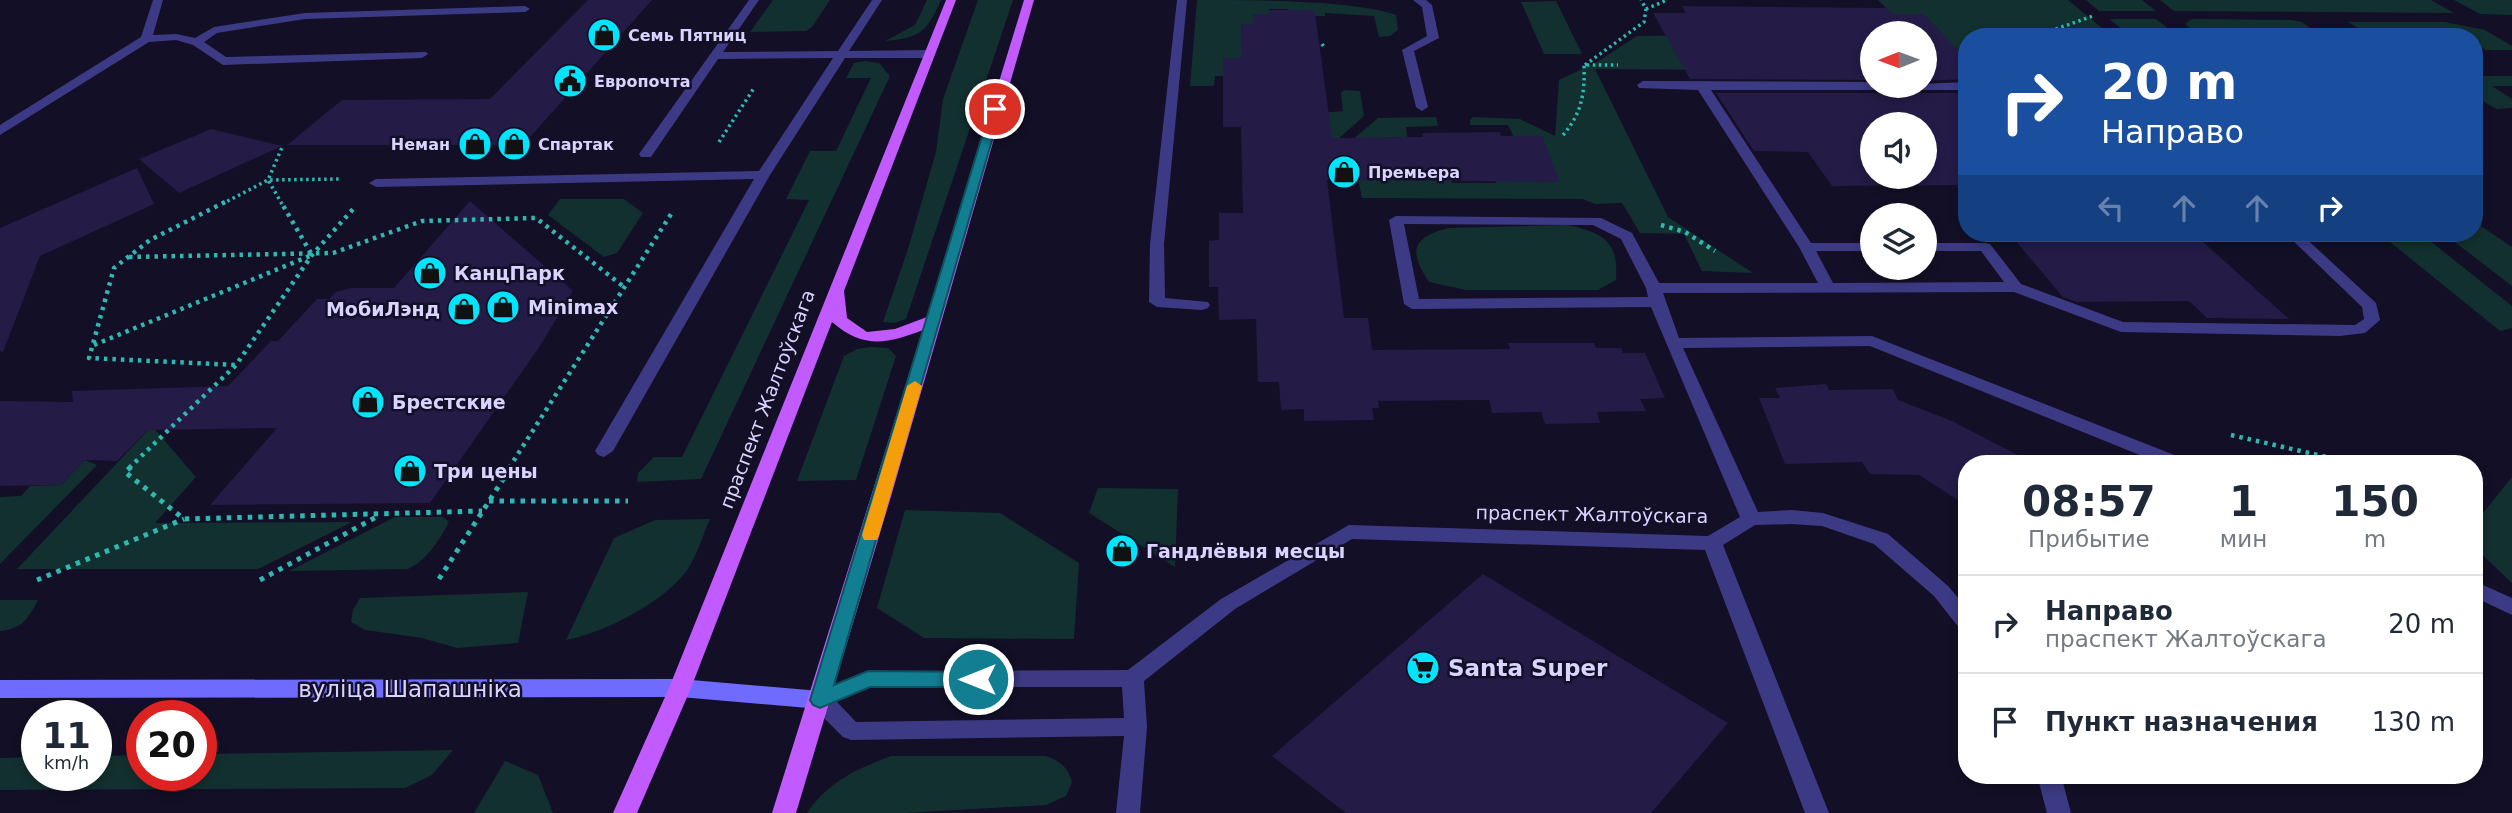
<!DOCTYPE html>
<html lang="ru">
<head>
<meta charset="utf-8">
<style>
  :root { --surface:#fff; --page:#f2f2f3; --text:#1f2937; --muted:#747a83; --line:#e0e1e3 }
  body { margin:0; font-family:"DejaVu Sans",sans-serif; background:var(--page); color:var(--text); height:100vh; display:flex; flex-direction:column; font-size:26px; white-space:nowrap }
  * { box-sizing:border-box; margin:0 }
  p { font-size:23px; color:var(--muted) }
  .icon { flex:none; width:38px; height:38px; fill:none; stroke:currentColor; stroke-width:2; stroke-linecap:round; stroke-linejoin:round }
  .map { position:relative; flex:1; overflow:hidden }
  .panel { position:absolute; left:1958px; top:455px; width:525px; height:329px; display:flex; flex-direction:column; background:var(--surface); border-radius:28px; box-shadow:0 4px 10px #0003 }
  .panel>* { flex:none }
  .banner { position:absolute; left:1958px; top:28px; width:525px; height:214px; border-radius:28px; box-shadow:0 4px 10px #0003; background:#1a4fa0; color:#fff; overflow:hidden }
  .needle { width:46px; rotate:269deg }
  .tools { position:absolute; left:1860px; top:21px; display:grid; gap:14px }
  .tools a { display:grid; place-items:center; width:77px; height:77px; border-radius:50%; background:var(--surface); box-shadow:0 4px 10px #0003; font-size:35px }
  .speed { position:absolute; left:21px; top:700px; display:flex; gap:14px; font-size:35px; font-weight:700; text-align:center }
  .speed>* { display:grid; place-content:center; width:91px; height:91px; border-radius:50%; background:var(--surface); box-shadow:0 4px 10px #0003; line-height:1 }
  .speed small { font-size:18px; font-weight:400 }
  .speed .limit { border:10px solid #d22; background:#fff; color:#111 }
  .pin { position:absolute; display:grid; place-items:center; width:60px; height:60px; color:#fff; margin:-30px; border:4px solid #fff; border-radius:50%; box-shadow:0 2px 7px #0007 }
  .me { position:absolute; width:77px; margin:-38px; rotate:270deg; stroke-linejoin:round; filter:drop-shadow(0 0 5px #0008) }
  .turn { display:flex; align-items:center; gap:24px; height:147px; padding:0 28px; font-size:32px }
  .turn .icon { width:91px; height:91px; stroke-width:2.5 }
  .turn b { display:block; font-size:49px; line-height:60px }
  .lanes { display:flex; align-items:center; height:66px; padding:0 28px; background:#0003; justify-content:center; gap:35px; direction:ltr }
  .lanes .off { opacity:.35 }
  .eta { display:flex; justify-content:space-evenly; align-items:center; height:119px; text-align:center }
  .eta b { font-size:42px; font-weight:800; line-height:49px }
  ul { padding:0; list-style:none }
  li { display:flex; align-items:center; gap:21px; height:98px; padding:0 28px; border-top:2px solid var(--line) }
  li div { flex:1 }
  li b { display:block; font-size:26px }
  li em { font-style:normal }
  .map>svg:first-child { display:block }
  .green { fill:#12302f }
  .building { fill:#241b47; fill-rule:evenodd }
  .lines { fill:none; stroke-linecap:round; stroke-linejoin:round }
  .path-far2 { stroke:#2fb8b0; stroke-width:3.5; stroke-dasharray:2.5 3.5; stroke-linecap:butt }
  .path-far1 { stroke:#2fb8b0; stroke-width:4.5; stroke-dasharray:3.5 5; stroke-linecap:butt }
  .path { stroke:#2fb8b0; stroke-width:5; stroke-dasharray:4.5 6; stroke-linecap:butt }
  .lane { fill:#3d3a85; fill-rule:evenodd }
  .secondary { fill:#6f6bff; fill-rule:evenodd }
  .primary { fill:#c25bff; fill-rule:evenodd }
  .route { fill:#117e91; stroke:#0b525e; stroke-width:2 }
  .slow { fill:#f59e0b }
  .labels { text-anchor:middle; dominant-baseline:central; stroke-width:5; stroke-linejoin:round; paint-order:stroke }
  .far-poi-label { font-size:16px; font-weight:bold; fill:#d9d4ff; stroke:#130f26; text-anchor:start }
  .poi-label { font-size:19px; font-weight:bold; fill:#d9d4ff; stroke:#130f26; text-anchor:start }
  .street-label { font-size:19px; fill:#d9d4ff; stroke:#130f26 }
  .near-poi-label { font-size:23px; font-weight:bold; fill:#d9d4ff; stroke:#130f26; text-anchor:start }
  .near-street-label { font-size:23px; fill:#d9d4ff; stroke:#130f26 }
</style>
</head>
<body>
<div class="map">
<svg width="2512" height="813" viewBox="0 0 2512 813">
  <rect width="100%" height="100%" fill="#130f26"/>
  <path class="green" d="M773,0H830L812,27L806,31L750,32Z
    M927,0H941C927,32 920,38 885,41L915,25Z
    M978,0H1013L906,319L894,323L883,322L908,249L936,152L943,99Z
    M1197,0C1247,0 1355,0 1396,15L1398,30L1390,36L1379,37L1374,16L1325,13V16H1314L1313,10H1295L1288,14V9H1269V14H1254V24L1241,25V32L1255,41L1231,76H1215L1214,86H1190Z
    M1878,0H2068L2113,37H1967V72L1943,35L1923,14H1892Z
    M2086,0H2142L2156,11H2099Z
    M2160,0H2431L2454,13L2174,11Z
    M2454,0H2512V15L2480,14Z
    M1556,1L1582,54H1544L1521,2Z
    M2109,19H2156L2179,37H2132Z
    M2192,19L2291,20L2302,22L2323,37H2316L2309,33L2209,32L2214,37H2201L2185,24Z
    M2348,22H2445L2485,30L2512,46V50H2485L2475,43L2474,37L2460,35L2367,34Z
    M1713,35L1872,41V71L1595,69L1668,217L1753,273L1702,271L1684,234L1640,233L1622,203L1596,204L1582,199L1362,198L1356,170L1450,176L1452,183H1496L1495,176L1534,171L1539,182H1559L1515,140L1508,125H1470V120L1473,117L1520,119L1555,136L1559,80L1597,62L1637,36Z
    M865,61L879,63L890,76L701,479L637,482L638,473L654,457H682L809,200L786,199L810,151H836L871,78H846L854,63Z
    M2474,76H2512V86H2492L2512,99V108L2496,109L2475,96Z
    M1344,90L1360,91L1364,116L1337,140L1311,141V114L1343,111L1341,93Z
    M1436,117L1438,126L1406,127L1408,141L1399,137L1352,140L1378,118Z
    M560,199H624L643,213L617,253L604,257L548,215Z
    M2475,222L2512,247V286L2443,233H2474Z
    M1568,225C1602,233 1619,240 1616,280L1598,290H1466L1429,282C1409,252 1411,238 1448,228Z
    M2379,233H2420L2512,306V328L2500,331Z
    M870,347L888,348L896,356L856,480L797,481L844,356L857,349Z
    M152,426L196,477L155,523L352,522L258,569H17Z
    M85,460L97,465L0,564V497L21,496L30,486L61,485Z
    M2512,477V583L2475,548V523Z
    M1098,488L1178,489L1175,567L1089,513Z
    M905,510L1000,513L1079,563L1074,639L924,638L877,608Z
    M395,517H443L449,522C438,542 428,559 408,569L289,571Z
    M710,519C703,535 697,555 688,569C665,602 604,633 566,640L614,538L655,520Z
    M528,592L518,643L457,648L422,638L365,630L351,622L353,610L360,598Z
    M0,600H38C28,619 22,629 0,631Z
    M453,750L432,775L405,788L0,790V758L37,757V775H96V756L142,755V775H201V754Z
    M891,756H1046C1060,761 1068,767 1072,782L1066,796L1046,805L904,813H807C828,782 856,769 891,756Z
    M505,761L538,775L553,813H474Z"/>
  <path class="building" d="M588,0H652L523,145H287L342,100L490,99Z
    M1682,6L1887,8L1892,14H1923L1967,59V79L1925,81V33H1872V80L1690,79L1653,13H1686Z
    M1269,10H1313L1315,13L1332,138L1423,137L1422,133L1500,132L1501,136H1542L1560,182L1327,180L1344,318H1368L1372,350L1510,349L1508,343H1594L1596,348H1621L1623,353H1645L1665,398L1640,399L1646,411L1597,412L1600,423L1545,424L1541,412L1492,413L1489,400L1378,401L1379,408H1372L1374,420L1304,421V409L1281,410L1279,382H1258L1256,319L1219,320L1218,287H1209V241L1219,240V213H1243L1241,127H1223V58H1242L1241,24H1254L1253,14H1269Z
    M1716,93H1967V185L1832,186L1808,152L1754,151ZM1872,124H1925V177H1872Z
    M211,129L282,146L179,193L139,159Z
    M137,168L154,204L40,256L3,352L0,351V228Z
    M470,201L573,291L540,346L430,503L210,505L277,428L148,430L117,461L85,460L61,485L0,486V401L73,402L72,391L228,386L271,341H278L317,299H329L336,292L351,288H394Z
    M2009,233H2193L2289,319L2207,318L2189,301L2076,302L2063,297Z
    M1826,384L1829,390L1893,389L1898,400L1952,421L2035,464H1967V506L1919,475L1870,474L1862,462L1785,464L1759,398H1780L1775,388Z
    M1483,574L1728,723L1651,813H1346L1272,756Z"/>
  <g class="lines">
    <path class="path-far2" d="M1646,9L1667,0
      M2033,37L2093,16
      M1322,44L1324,47
      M1585,65L1644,22L1646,9L1641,0
      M1563,135C1582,113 1585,93 1584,65H1618
      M719,142L754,88
      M222,204L268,180L341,179
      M282,204L268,180L283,145"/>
    <path class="path-far1" d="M225,202L150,240L114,268L89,358L236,365
      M1661,225L1685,232L1715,251
      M129,257L333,253L422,221L536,218L624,287
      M94,345L312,255L281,202
      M2231,435L2357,464
      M129,468L236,365L312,255L354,208
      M509,468L673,211"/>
    <path class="path" d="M131,467L125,472L184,519L482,511
      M489,501H628
      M439,579L511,467
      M37,580L184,519
      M260,580L380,515"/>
    <path class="lane" d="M153,0H163L153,35L176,34L195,38L214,27L305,13L525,6L530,9L525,12L305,19L217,33L204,42L226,57L426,52L428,54L422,58L223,65L193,45L176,40L149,42L0,135V125L141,37Z
      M749,0H759L723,52L838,51L872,0H882L849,51L928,50L934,54L928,58H845L770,175L613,451L604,457L598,455L595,451L754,179L376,187L369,183L376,179L759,171L833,58L718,59L651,157H641L639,154Z
      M1177,0H1187L1164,244L1165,298L1208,302L1210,305L1208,308L1202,310L1157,307L1149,302L1150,244Z
      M1413,0H1426L1432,5L1439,38L1414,51L1428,107L1422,111L1416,107L1402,50L1427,36L1422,7Z
      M1643,81L1872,82V86L1967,82V90H1711L1811,243H1872V251H1816L1833,283L2004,282L1981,251H1925V243H1985L1990,244L2021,284L2123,322L2355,325L2364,319L2362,307L2285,233H2300L2376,303L2380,320L2365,333L2340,336L2121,332L2014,292L1663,293L1679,338L1872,336L2187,460L2189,464H2162L1870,346L1683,348L1758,512L1792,510L1823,513L1888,534L1948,586L1967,608V631L1960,629L1934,596L1874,544L1822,526L1792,524L1755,525L1723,545L1829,813H1805L1705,550L1352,539L1235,609L1144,681L1147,727L1140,813H1116L1124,736L851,740L843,737L812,706L809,700L812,694L868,671L1128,670L1221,599L1349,525L1708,536L1740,517L1651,307L1412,309L1404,304L1389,220L1396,216L1601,218L1632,233L1659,283H1818L1799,247L1698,90L1639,88L1637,85ZM1404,224L1593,225L1621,239L1646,288L1648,297L1419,299ZM870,687H1122L1124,718L856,722L837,702Z
      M2474,581L2512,598V615L2474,597Z
      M2037,775H2061L2071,813H2047Z"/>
    <path class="secondary" d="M680,679L820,691L828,694L831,700L828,706L820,709L680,697L0,698V680Z"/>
    <path class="primary" d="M946,0H956L844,291L847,318L867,332L895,329L927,317L1024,0H1034L892,493L796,813H772L923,330C887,344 863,349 832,322L691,688L637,813H613L669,688Z"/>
  </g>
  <path class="route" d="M991,107L1001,109L834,685L868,671L978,672L985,674L988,679L985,685L978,687H870L820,708L813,705L810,700Z"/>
  <path class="slow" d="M915,381L922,386L879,535L877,540H864L862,535L907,386Z"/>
  <defs>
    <symbol id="shop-disc" viewBox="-11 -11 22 22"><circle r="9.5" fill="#00e5ff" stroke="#130f26"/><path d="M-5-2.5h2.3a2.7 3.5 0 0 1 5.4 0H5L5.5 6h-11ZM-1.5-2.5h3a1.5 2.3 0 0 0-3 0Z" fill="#111"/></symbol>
    <symbol id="civic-disc" viewBox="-11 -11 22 22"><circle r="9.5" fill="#00e5ff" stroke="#130f26"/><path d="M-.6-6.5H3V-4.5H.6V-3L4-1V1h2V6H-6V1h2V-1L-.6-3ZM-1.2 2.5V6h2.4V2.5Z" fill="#111"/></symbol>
    <symbol id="supermarket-disc" viewBox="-11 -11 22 22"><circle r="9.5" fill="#00e5ff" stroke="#130f26"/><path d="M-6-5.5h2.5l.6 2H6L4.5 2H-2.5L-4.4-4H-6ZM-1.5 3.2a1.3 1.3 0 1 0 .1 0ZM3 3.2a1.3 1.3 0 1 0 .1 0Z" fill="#111"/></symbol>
  </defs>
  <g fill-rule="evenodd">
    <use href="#shop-disc" x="585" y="16" width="38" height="38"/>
    <use href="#civic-disc" x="551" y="62" width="38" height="38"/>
    <use href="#shop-disc" x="456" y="125" width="38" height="38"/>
    <use href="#shop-disc" x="495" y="125" width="38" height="38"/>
    <use href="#shop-disc" x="1325" y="153" width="38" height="38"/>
    <use href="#shop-disc" x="411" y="254" width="38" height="38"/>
    <use href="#shop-disc" x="484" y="288" width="38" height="38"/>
    <use href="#shop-disc" x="445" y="290" width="38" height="38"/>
    <use href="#shop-disc" x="349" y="383" width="38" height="38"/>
    <use href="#shop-disc" x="391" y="452" width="38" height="38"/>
    <use href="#shop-disc" x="1103" y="532" width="38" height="38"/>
    <use href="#supermarket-disc" x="1404" y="649" width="38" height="38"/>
  </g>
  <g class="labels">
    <g class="far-poi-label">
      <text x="628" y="35">Семь Пятниц</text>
      <text x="594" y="81">Европочта</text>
      <text x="450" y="144" text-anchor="end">Неман</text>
      <text x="538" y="144">Спартак</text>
      <text x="1368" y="172">Премьера</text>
    </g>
    <g class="poi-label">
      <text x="454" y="273">КанцПарк</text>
      <text x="528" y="307">Minimax</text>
      <text x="440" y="309" text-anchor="end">МобиЛэнд</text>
      <text x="392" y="402">Брестские</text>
      <text x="434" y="471">Три цены</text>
      <text x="1146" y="551">Гандлёвыя месцы</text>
    </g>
    <g class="street-label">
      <text transform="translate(767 399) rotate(-69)">праспект Жалтоўскага</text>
      <text transform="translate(1592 514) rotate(1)">праспект Жалтоўскага</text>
    </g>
    <g class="near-poi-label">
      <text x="1448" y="668">Santa Super</text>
    </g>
    <g class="near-street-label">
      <text x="410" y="689">вуліца Шапашніка</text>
    </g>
  </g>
</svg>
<div class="tools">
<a><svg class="needle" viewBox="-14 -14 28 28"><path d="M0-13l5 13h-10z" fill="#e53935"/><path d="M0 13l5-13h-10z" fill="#747a83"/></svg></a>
<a><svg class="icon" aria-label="sound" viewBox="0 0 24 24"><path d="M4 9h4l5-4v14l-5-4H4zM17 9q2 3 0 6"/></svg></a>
<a><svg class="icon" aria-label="layers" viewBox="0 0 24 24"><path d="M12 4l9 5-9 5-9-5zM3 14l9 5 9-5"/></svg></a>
</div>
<div class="speed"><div>11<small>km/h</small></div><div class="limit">20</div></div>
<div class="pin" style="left:995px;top:109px;background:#d93025"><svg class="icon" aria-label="arrive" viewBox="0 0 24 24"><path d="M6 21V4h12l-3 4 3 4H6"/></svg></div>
<svg class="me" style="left:978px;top:679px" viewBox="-20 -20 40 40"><circle r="17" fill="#117e91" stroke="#fff" stroke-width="3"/><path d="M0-11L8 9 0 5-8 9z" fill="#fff"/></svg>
<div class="banner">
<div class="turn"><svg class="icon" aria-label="right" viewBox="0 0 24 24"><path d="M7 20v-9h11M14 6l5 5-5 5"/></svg><div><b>20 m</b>Направо</div></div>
<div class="lanes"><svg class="icon off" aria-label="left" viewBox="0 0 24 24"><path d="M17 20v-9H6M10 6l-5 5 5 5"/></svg><svg class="icon off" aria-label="ahead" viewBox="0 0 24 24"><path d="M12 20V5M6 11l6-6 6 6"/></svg><svg class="icon off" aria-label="ahead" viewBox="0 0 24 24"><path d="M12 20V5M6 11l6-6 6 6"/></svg><svg class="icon" aria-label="right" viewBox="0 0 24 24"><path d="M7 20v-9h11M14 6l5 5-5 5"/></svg></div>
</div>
<section class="panel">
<div class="eta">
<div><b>08:57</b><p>Прибытие</p></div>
<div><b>1</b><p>мин</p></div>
<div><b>150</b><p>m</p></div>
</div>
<ul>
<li><svg class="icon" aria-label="right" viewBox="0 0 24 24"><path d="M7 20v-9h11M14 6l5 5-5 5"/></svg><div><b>Направо</b><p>праспект Жалтоўскага</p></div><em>20 m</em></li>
<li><svg class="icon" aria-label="arrive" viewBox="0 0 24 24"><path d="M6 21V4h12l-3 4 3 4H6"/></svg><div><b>Пункт назначения</b></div><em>130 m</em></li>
</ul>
</section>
</div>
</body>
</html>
